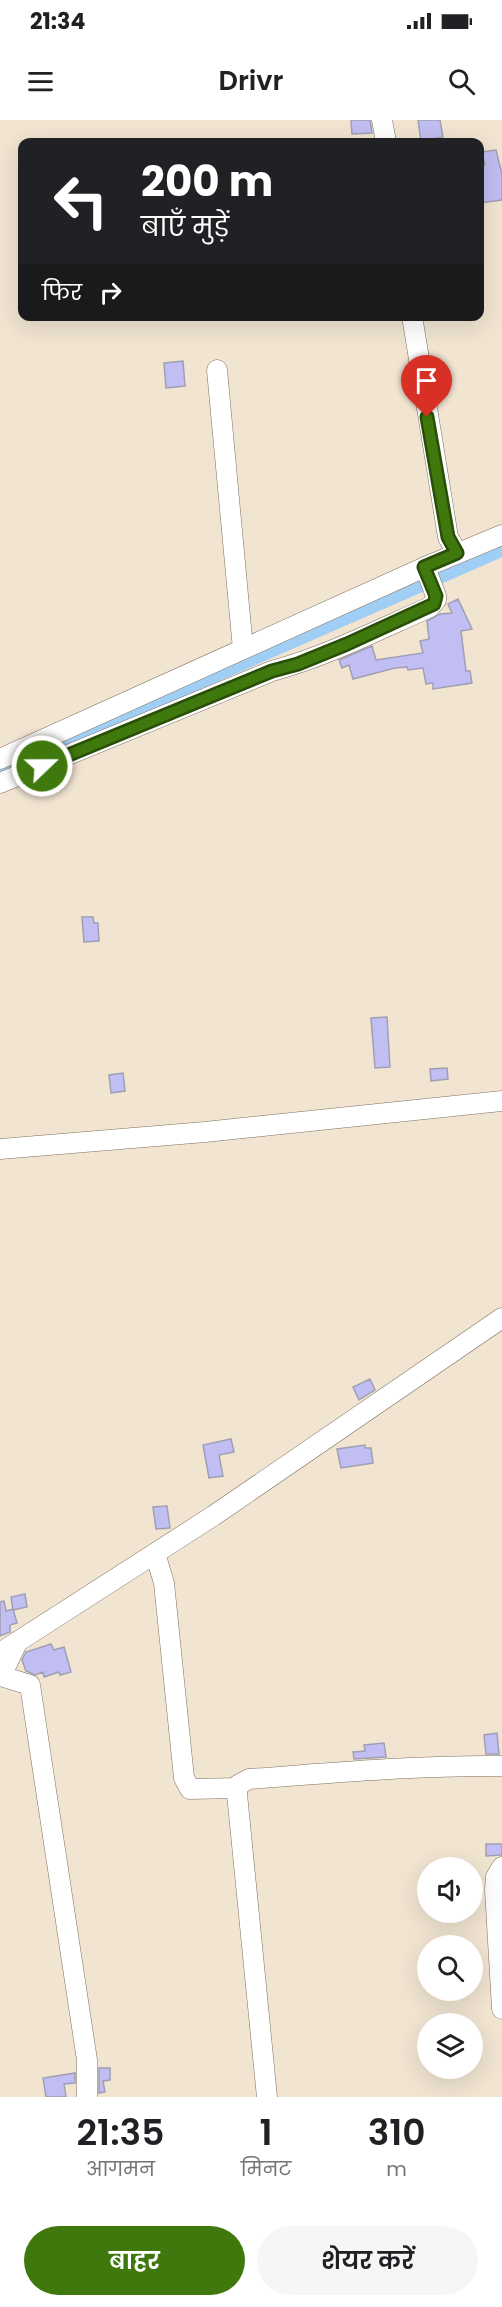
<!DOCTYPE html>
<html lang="hi">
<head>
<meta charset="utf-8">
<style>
  :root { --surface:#fff; --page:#f6f6f6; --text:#202124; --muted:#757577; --accent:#3f780c }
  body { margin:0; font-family:Poppins,"Noto Sans Devanagari",sans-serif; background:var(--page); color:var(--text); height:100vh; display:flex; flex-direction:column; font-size:22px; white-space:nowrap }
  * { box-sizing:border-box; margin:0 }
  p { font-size:20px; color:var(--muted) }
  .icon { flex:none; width:33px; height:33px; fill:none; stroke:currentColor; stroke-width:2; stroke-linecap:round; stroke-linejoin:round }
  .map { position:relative; height:1977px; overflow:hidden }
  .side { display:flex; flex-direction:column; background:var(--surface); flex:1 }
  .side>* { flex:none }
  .hud { position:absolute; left:18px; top:18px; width:466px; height:183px; border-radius:12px; box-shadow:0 6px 24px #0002; background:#202124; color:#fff; overflow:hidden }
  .fabs { position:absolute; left:417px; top:1737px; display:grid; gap:12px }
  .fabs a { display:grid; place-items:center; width:66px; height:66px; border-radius:50%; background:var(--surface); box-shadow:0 6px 24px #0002; font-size:30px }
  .pin { position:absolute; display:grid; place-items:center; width:51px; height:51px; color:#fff; margin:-62px -26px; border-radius:50% 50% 50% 0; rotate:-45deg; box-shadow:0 0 6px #0007 }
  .pin .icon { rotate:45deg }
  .me { position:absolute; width:66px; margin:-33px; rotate:68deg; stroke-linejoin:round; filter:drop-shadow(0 0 4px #0008) }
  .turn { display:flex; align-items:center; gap:21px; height:126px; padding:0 24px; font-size:27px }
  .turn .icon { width:78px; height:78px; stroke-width:2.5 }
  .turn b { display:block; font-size:42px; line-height:51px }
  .then { display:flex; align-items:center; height:57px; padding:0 24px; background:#0003; gap:12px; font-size:22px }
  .eta { display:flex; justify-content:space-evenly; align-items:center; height:102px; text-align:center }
  .eta b { font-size:36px; font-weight:600; line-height:42px }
  .cta { display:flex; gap:12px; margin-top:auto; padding:12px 24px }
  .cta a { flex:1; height:69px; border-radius:36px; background:var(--accent); color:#fff; font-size:24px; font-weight:600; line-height:69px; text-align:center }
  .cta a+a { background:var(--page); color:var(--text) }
  .status { display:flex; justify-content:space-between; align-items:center; height:42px; padding:0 30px; background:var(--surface); direction:ltr }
  .status svg { height:16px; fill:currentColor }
  header { display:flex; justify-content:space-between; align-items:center; height:78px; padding:0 24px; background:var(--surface); font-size:27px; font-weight:600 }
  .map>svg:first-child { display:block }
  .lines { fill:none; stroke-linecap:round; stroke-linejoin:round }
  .canal { stroke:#a0cef4; stroke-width:15 }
  .building { fill:#c0bef2; stroke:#a09fb3; stroke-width:1.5 }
  .minor-casing { stroke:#7c7160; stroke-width:21 }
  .minor { stroke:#fff; stroke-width:20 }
  .route-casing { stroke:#294e08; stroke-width:15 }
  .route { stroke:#3f780c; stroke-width:10 }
</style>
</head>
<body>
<div class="status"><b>21:34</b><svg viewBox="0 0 49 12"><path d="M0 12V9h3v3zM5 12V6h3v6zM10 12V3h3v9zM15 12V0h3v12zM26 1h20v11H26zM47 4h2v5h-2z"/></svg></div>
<header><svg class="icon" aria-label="menu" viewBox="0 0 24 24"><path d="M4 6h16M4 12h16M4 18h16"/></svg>Drivr<svg class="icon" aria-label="search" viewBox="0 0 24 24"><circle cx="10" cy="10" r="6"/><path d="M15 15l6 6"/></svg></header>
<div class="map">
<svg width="502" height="1977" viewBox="0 0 502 1977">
  <rect width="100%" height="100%" fill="#f1e4d1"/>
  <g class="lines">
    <path class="canal" d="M0,649L502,429"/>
  </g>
  <path class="building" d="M351,0H370L372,13L352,14Z
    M418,0H440L443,17L421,21Z
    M496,30L502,54V80L480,83V58H482L481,46L485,45L482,32Z
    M183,241L185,266L166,268L164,243Z
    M458,479L472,509L461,511L466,551H470L472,563L433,569V563L426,564L423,548L408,550L407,547L395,548L353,559L349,545L342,548L339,540L372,526L376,540L423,533L420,521L429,519L427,501L440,494L452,493L448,484Z
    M82,797H93L94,803H98L99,821L84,822Z
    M387,897L390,947L375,948L371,898Z
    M447,948L448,959L431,961L430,949Z
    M123,953L125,971L111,973L109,955Z
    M370,1259L375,1270L359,1280L353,1267Z
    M231,1319L234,1332L219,1335L223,1356L209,1358L203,1325Z
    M365,1325V1328H371L373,1343L341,1348L337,1329Z
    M167,1386L170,1408L156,1409L153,1387Z
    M25,1474L27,1487L13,1490L11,1477Z
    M4,1481L6,1491L13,1489L17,1503L10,1505V1512L0,1516V1482Z
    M51,1524L54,1530L64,1527L71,1552L60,1555L59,1552L44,1557L43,1552L35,1555L26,1551L22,1540L26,1532Z
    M497,1613L499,1634H486L484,1615Z
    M384,1623L386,1637L354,1639L353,1632L365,1631L364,1625Z
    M486,1724H502V1735L486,1736Z
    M99,1948H110V1960L103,1961L105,1972L99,1973Z
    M75,1953V1963L64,1964L66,1977H46L43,1958Z"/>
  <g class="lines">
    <defs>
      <path id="minor" d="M382,0L386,22
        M412,196L448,417L457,433
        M217,250L243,529
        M0,639L425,447L502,415
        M0,663L272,551C327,536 378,510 430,487L436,480V476L425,447
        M0,1029L205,1012L502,981
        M155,1433L164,1463L184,1658L190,1669L238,1668
        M18,1521L1,1556L30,1565L87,1940V1977
        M0,1533L213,1396L502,1198
        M502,1747L496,1757L495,1770L502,1889
        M267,1977L237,1674L238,1665L249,1659C333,1653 417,1645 502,1646"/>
    </defs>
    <use href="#minor" class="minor-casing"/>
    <use href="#minor" class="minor"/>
  </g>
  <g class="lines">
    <defs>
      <path id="route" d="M42,646L272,551L298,544L347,524L434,484L436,476L424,447L457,433L448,417L427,297"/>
    </defs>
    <use href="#route" class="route-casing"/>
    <use href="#route" class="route"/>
  </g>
</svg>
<div class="fabs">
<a><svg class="icon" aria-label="sound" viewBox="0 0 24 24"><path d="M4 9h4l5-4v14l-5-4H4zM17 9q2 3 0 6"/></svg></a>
<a><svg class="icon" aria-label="search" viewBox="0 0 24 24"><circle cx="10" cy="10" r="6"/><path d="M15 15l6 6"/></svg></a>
<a><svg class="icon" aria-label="layers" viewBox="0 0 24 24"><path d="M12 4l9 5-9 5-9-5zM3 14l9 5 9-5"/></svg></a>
</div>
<div class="pin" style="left:427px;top:297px;background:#d93025"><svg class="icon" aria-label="arrive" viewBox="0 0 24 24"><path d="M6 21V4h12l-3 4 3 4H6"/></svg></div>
<svg class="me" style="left:42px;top:646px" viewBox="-20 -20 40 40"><circle r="17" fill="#3f780c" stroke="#fff" stroke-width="3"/><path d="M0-11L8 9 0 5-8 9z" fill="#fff"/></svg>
<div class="hud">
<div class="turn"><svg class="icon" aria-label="left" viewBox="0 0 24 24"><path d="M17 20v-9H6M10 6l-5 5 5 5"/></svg><div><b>200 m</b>बाएँ मुड़ें</div></div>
<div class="then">फिर<svg class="icon" aria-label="right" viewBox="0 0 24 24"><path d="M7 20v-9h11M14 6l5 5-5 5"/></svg></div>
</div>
</div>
<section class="side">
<div class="eta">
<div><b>21:35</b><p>आगमन</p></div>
<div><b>1</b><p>मिनट</p></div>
<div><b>310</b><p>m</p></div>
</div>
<div class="cta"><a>बाहर</a><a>शेयर करें</a></div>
</section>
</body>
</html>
